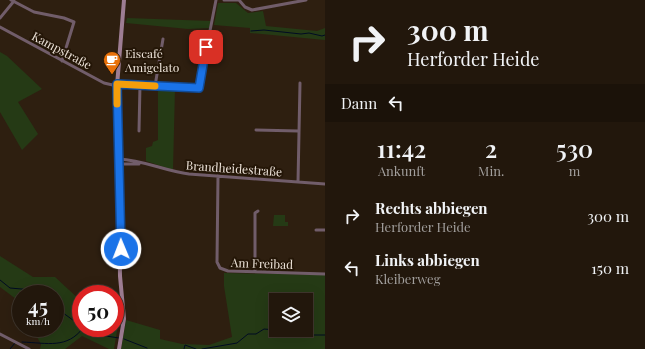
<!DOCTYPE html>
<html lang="de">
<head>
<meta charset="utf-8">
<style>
  :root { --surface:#22170c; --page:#2e241a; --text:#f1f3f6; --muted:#a29f9d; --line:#3f362d }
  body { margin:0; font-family:"Playfair Display",serif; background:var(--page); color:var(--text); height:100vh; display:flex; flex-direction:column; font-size:15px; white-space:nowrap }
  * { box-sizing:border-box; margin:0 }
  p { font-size:13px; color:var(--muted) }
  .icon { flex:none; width:22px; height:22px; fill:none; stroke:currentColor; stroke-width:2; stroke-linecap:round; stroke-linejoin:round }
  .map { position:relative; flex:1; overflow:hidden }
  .drawer { display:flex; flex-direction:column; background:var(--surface); width:320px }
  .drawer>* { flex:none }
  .hud { background:#22170c; color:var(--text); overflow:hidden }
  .fabs { position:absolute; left:269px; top:293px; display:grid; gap:8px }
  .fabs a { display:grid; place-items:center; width:44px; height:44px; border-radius:0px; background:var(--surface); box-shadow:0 4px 16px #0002,0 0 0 1px var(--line); font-size:20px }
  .speed { position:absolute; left:12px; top:285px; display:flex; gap:8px; font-size:20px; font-weight:700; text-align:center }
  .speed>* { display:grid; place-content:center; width:52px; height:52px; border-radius:50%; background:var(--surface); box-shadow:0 4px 16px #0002,0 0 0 1px var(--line); line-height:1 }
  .speed small { font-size:10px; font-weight:400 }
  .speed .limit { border:6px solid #d22; background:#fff; color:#111 }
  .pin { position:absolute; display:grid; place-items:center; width:34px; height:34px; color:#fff; margin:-17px; border-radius:8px; box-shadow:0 2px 6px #0006 }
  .me { position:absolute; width:44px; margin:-22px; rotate:359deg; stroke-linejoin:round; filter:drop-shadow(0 0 3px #0008) }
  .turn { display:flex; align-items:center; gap:14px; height:84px; padding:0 16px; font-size:18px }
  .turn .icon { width:52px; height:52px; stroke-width:2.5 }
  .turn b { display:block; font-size:28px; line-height:34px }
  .then { display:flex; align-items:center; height:38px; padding:0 16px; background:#0003; gap:8px; font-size:15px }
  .eta { display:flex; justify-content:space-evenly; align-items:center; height:68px; text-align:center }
  .eta b { font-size:24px; font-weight:600; line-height:28px }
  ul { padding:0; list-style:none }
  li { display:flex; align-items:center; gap:12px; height:52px; padding:0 16px }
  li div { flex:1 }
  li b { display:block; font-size:15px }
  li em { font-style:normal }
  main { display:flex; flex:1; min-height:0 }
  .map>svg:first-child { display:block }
  .green { fill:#253a15; fill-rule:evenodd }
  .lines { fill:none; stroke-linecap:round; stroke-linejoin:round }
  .stream { stroke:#000b23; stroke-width:1 }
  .minor { stroke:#715d6a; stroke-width:3 }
  .secondary { stroke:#9e7d93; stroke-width:4 }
  .route-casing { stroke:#114b97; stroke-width:10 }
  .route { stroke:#1a73e8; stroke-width:7 }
  .slow { stroke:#f59e0b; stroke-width:7 }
  .labels { text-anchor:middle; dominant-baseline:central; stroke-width:4; stroke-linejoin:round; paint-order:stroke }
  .street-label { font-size:12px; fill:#ece2d8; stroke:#241607 }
  .poi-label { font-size:12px; fill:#ece2d8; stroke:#241607; text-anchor:start }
</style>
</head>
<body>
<main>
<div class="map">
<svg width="325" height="349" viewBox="0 0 325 349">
  <rect width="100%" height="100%" fill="#2e1f10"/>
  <path class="green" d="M218,3H236L248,13L263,11L266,26L317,31L325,28V40L250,33V28L214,25Z
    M127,18L211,21L209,28L188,29L126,23Z
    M0,52L7,56L42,89L18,102L38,134L22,150L0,112Z
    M158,87L175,88L173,170L146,161V148L152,146L153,142L158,140Z
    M274,215H285V222H288V226H273Z
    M0,256L33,277H55L81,301V328H115V318L119,319L114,349H109L82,336L65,349H40L41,344L32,328H55V294H21V308L16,299L0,287Z
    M224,273L325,275V349H121L126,320L160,330V339L182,344L209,345L232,337L224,286ZM276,300H306V330H276Z"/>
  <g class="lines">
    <path class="stream" d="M251,31L264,30L301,34L309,33L322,36L325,35
      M0,280L10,288L33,290L38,294
      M55,307L81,326
      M92,329L106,336L119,338
      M294,330L295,332L299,331L306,335H325
      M124,339L147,348
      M22,342C48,343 67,349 83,328
      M10,349L15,343
      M184,349L185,345L196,349
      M202,349L237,343L248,334H256L264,329L276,330"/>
    <path class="minor" d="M11,0L34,12L64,18L74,22L62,61
      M224,0H238
      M239,0L245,7L252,10L306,0
      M0,18L14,1
      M0,27L104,83L117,86
      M117,84L199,87L216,0
      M155,86L163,39
      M256,130L298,131
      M139,131L140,85
      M119,159C143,160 165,171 189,174L325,184
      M119,164H139
      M218,176L217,262L220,268L228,271L325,274
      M298,182L300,83
      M316,230H325
      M255,271V213L258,211
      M0,334L29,349"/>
    <path class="secondary" d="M119,349L124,319L120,276L117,86L124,0"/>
  </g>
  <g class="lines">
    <defs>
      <path id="route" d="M121,249L117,84L199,88L206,47"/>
    </defs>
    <use href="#route" class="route-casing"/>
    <use href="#route" class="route"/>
    <path class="slow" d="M117,104V84L155,86"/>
  </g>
  <defs>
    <symbol id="cafe-pin" viewBox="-11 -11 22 30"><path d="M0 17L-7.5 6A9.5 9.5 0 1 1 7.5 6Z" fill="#e8710a" stroke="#241607"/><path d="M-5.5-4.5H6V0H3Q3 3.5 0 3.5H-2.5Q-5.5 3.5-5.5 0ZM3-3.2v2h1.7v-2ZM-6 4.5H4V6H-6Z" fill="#fff"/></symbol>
  </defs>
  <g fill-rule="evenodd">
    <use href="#cafe-pin" x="102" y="50" width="20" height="27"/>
  </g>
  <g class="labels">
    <g class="street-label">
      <text transform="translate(62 50) rotate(28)">Kampstraße</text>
      <text transform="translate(234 168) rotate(4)">Brandheidestraße</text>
      <text transform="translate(262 263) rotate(2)">Am Freibad</text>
    </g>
    <g class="poi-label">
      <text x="125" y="53">Eiscafé<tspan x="125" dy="14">Amigelato</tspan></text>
    </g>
  </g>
</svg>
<div class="fabs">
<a><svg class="icon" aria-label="layers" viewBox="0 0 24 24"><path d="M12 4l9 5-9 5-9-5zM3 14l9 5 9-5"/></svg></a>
</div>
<div class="speed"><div>45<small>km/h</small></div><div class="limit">50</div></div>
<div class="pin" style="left:206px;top:47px;background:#d93025"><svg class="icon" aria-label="arrive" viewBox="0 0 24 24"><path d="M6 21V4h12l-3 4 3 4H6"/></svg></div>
<svg class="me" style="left:121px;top:249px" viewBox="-20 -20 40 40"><circle r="17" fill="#1a73e8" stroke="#fff" stroke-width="3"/><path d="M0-11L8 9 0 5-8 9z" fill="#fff"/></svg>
</div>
<section class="drawer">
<div class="hud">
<div class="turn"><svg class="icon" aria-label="right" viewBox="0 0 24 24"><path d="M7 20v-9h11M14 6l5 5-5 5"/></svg><div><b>300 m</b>Herforder Heide</div></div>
<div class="then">Dann<svg class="icon" aria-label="left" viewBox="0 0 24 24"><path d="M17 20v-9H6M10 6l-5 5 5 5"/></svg></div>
</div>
<div class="eta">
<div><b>11:42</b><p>Ankunft</p></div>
<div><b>2</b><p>Min.</p></div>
<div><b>530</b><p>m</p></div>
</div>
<ul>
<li><svg class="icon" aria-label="right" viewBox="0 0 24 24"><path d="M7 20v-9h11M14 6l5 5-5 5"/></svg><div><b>Rechts abbiegen</b><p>Herforder Heide</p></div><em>300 m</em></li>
<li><svg class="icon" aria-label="left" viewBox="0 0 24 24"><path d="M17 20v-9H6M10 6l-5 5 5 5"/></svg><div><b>Links abbiegen</b><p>Kleiberweg</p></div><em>150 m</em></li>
</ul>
</section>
</main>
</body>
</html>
